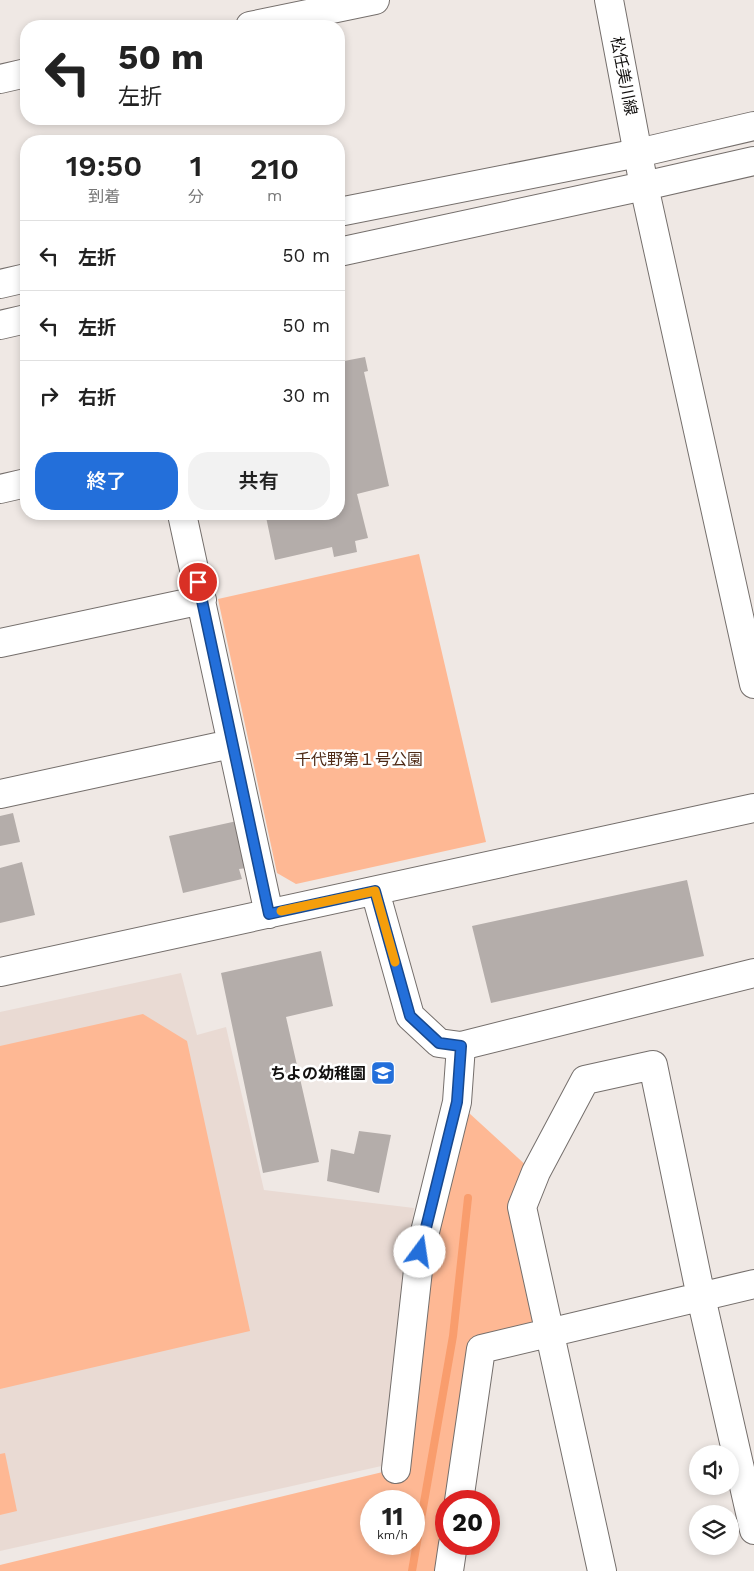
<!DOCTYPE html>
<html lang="ja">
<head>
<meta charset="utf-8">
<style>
  :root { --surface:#fff; --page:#f2f2f2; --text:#222; --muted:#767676; --line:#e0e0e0; --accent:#236fda }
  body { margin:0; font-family:"Work Sans","Noto Sans JP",sans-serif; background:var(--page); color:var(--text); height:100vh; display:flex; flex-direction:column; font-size:19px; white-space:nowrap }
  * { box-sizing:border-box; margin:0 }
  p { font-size:16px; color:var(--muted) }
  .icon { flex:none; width:28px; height:28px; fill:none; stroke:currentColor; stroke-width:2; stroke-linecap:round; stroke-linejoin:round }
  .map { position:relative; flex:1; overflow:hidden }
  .panel { position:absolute; left:20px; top:135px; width:325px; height:385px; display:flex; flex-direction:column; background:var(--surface); border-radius:20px; box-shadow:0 2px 8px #0003 }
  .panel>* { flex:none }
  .guide { position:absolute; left:20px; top:20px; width:325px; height:105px; border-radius:20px; box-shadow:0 2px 8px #0003; background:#fff; color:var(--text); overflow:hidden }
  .tools { position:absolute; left:689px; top:1445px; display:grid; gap:10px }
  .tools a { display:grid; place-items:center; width:50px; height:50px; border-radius:50%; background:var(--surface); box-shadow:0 2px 8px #0003; font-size:25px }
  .speed { position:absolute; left:360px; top:1490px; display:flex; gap:10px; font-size:25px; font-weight:700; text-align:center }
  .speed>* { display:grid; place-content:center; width:65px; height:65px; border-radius:50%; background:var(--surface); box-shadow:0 2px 8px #0003; line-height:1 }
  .speed small { font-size:12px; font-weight:400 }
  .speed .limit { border:8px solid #d22; background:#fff; color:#111 }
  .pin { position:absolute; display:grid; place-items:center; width:42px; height:42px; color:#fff; margin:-21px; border:2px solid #fff; border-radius:50%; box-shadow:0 1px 5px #0007 }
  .me { position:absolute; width:55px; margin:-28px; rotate:14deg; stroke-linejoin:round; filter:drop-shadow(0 0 4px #0008) }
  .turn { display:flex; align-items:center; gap:18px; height:105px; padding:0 15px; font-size:22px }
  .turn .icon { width:65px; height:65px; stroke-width:2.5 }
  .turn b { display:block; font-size:35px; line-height:42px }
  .eta { display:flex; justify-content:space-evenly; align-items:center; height:85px; text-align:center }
  .eta b { font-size:30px; font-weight:600; line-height:35px }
  .cta { display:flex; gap:10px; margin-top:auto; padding:10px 15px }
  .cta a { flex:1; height:58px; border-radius:20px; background:var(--accent); color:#fff; font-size:20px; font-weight:600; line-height:58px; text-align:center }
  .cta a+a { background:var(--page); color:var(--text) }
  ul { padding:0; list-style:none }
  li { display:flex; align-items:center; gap:15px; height:70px; padding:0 15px; border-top:1px solid var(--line) }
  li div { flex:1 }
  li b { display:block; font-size:19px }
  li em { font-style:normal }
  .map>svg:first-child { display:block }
  .built { fill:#e9dad3 }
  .green { fill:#feb894; fill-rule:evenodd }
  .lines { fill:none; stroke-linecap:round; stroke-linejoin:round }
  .stream { stroke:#f99d6d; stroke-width:8 }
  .building { fill:#b4adaa }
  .minor-casing { stroke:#756f6c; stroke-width:30 }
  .major-casing { stroke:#756f6c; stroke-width:30 }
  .minor { stroke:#fff; stroke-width:28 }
  .major { stroke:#fff; stroke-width:28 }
  .route-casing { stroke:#17488e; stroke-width:12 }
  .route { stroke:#236fda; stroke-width:9 }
  .slow { stroke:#f59e0b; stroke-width:9 }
  .labels { text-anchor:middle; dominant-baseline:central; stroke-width:5; stroke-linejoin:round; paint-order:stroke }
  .street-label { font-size:16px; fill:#131110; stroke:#fff }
  .park-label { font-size:16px; fill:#4e2a16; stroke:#fff }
  .poi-label { font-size:16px; font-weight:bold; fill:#131110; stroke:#fff; text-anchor:end }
</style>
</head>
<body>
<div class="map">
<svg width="754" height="1571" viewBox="0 0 754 1571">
  <rect width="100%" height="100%" fill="#efe8e4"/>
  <path class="built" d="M181,973L197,1035L226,1027L264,1190L414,1208L386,1465L0,1551V1012Z"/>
  <path class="green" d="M419,554L486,842L296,884L277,873L218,599Z
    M143,1014L187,1041L250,1331L0,1389V1046Z
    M457,1102L529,1168L539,1325L475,1336L450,1501H446V1524L439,1571H0V1565L395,1469ZM371,1501H414V1544H371Z
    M5,1453L17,1511L0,1515V1454Z"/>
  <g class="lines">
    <path class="stream" d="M412,1571L453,1336L468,1198"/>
  </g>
  <path class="building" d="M365,357L368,371L364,372L389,486L357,494L368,538L355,541L357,552L334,557L332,547L275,560L266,517L275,514H339V362Z
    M13,813L20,842L0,846V816Z
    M237,821L247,868L239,869L242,879L183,893L169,836Z
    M22,862L35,915L0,923V868Z
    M687,880L704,956L491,1003L472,926Z
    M321,951L333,1006L286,1017L319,1162L263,1173L221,973Z
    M359,1131L391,1135L379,1193L327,1181L331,1149L354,1154Z"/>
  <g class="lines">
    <defs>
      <path id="minor" d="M250,26L375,0
        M0,79L26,73
        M339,212L638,153
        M339,252L644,186L754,684
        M0,284L26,278
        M0,325L26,319
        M0,489L26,483
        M182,514L269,914
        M0,643L202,600
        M0,794L231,744
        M375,891L410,1016L439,1043L461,1046L754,973
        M0,972L754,808
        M396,1469L420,1252L457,1102L461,1046
        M459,1501L481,1349L754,1284
        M449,1571L453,1544
        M602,1571L522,1207L536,1172L585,1080L653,1065L701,1297L754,1530"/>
      <path id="major" d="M609,0L644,186L754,161
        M638,153L754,126"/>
    </defs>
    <use href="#minor" class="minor-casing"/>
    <use href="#major" class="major-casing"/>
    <use href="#minor" class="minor"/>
    <use href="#major" class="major"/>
  </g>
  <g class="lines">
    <defs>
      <path id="route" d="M198,582L269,914L375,891L410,1016L439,1043L461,1046L457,1102L420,1252"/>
    </defs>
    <use href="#route" class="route-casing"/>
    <use href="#route" class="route"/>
    <path class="slow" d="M281,911L375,891L395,962"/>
  </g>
  <defs>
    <symbol id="school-square" viewBox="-11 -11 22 22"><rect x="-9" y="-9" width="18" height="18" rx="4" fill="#236fda" stroke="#fff"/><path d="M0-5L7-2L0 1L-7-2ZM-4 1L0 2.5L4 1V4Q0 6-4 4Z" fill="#fff"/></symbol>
  </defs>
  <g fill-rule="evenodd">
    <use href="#school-square" x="369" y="1059" width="28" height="28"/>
  </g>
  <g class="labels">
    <g class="street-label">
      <text transform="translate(624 76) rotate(79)">松任美川線</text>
    </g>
    <g class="park-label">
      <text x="359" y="759">千代野第１号公園</text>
    </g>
    <g class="poi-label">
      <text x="366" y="1073">ちよの幼稚園</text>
    </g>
  </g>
</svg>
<div class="tools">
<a><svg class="icon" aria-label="sound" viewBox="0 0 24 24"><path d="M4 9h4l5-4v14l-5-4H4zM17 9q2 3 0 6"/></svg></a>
<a><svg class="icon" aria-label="layers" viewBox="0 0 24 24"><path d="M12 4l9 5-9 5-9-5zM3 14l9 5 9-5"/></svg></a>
</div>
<div class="speed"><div>11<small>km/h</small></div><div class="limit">20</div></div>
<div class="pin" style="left:198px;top:582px;background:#d93025"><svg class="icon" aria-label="arrive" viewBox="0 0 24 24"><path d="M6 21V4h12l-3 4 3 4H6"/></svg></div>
<svg class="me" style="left:420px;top:1252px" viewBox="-20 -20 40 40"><circle r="19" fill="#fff"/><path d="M0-13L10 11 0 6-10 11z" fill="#236fda"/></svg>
<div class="guide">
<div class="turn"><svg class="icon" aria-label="left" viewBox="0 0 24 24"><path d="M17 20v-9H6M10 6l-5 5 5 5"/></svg><div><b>50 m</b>左折</div></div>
</div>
<section class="panel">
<div class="eta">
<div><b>19:50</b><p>到着</p></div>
<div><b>1</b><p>分</p></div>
<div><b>210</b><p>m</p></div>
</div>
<ul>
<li><svg class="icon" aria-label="left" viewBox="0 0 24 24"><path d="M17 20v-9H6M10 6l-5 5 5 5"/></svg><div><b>左折</b></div><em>50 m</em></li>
<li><svg class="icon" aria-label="left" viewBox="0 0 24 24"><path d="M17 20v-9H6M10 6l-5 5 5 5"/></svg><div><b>左折</b></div><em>50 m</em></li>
<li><svg class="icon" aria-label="right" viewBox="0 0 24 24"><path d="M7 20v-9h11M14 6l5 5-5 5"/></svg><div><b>右折</b></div><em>30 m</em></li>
</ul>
<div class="cta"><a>終了</a><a>共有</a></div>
</section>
</div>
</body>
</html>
